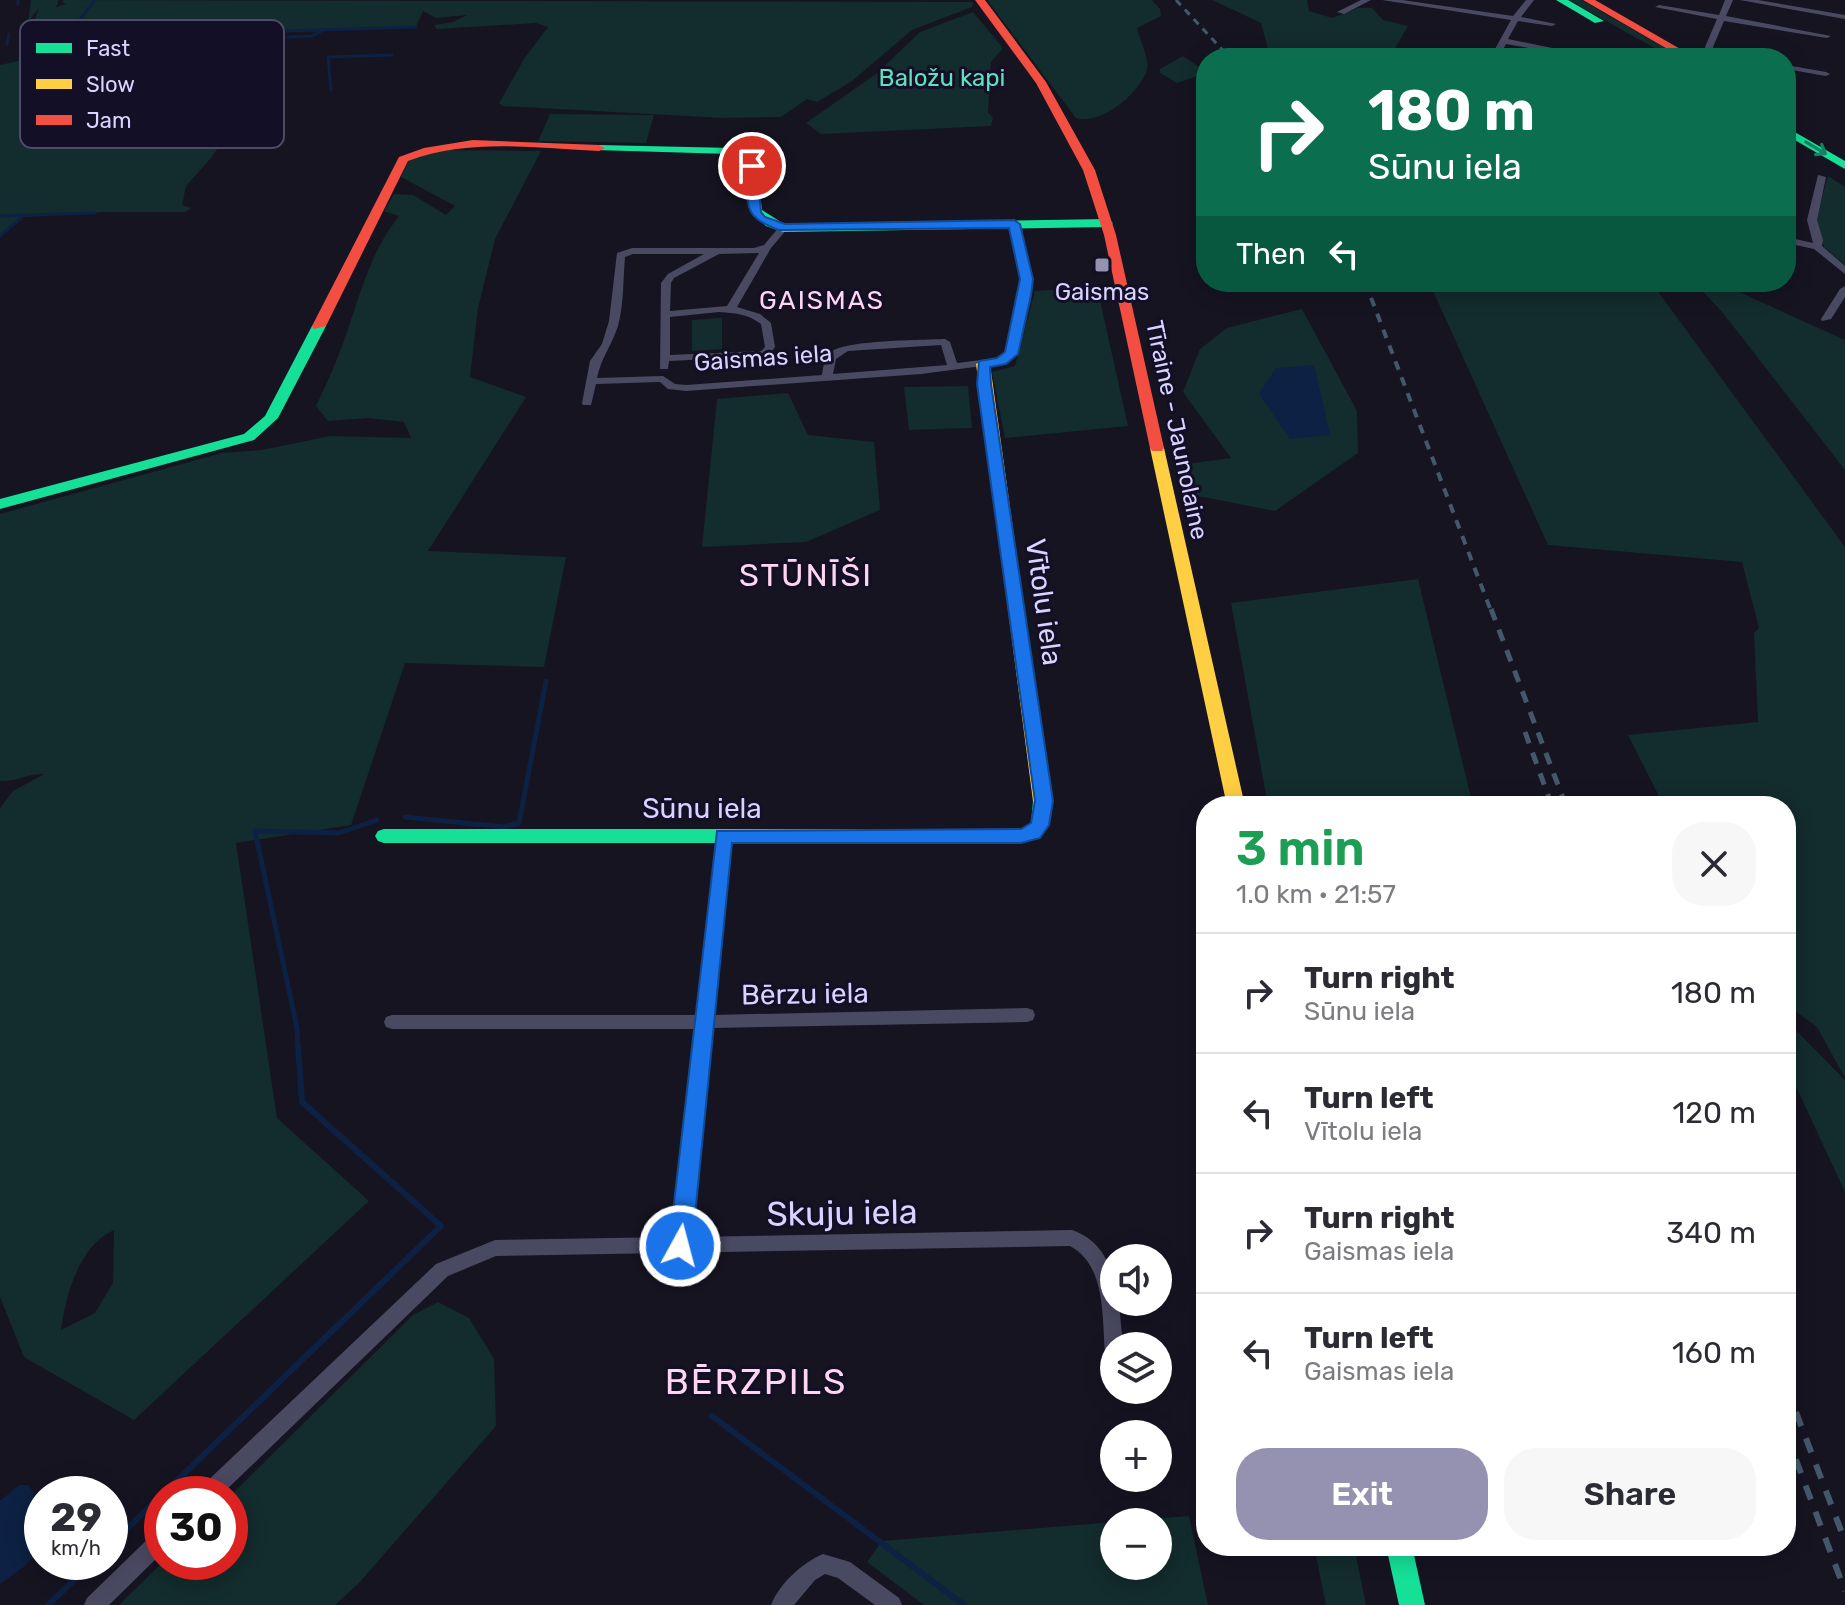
<!DOCTYPE html>
<html lang="en">
<head>
<meta charset="utf-8">
<style>
  :root { --surface:#fff; --page:#f7f7f7; --text:#2b2b33; --muted:#7c7c81; --line:#e1e1e2; --accent:#9591b1 }
  body { margin:0; font-family:Rubik,sans-serif; background:var(--page); color:var(--text); height:100vh; display:flex; flex-direction:column; font-size:30px; white-space:nowrap }
  * { box-sizing:border-box; margin:0 }
  p { font-size:26px; color:var(--muted) }
  .icon { flex:none; width:44px; height:44px; fill:none; stroke:currentColor; stroke-width:2; stroke-linecap:round; stroke-linejoin:round }
  .map { position:relative; flex:1; overflow:hidden }
  .sheet { position:absolute; left:1196px; top:796px; width:600px; height:760px; display:flex; flex-direction:column; background:var(--surface); border-radius:32px; box-shadow:0 4px 20px #0003 }
  .sheet>* { flex:none }
  .hud { position:absolute; left:1196px; top:48px; width:600px; height:244px; border-radius:32px; box-shadow:0 4px 20px #0003; background:#0b6e4f; color:#fff; overflow:hidden }
  .controls { position:absolute; left:1100px; top:1244px; display:grid; gap:16px }
  .controls a { display:grid; place-items:center; width:72px; height:72px; border-radius:50%; background:var(--surface); box-shadow:0 4px 20px #0003; font-size:40px }
  .speed { position:absolute; left:24px; top:1476px; display:flex; gap:16px; font-size:40px; font-weight:700; text-align:center }
  .speed>* { display:grid; place-content:center; width:104px; height:104px; border-radius:50%; background:var(--surface); box-shadow:0 4px 20px #0003; line-height:1 }
  .speed small { font-size:20px; font-weight:400 }
  .speed .limit { border:12px solid #d22; background:#fff; color:#111 }
  .pin { position:absolute; display:grid; place-items:center; width:68px; height:68px; color:#fff; margin:-34px; border:4px solid #fff; border-radius:50%; box-shadow:0 2px 8px #0007 }
  .me { position:absolute; width:88px; margin:-44px; rotate:7deg; stroke-linejoin:round; filter:drop-shadow(0 0 6px #0008) }
  .turn { display:flex; align-items:center; gap:28px; height:168px; padding:0 40px; font-size:36px }
  .turn .icon { width:104px; height:104px; stroke-width:2.5 }
  .turn b { display:block; font-size:56px; line-height:68px }
  .then { display:flex; align-items:center; height:76px; padding:0 40px; background:#0003; gap:16px; font-size:30px }
  .round { display:grid; place-items:center; flex:none; width:84px; height:84px; border-radius:32px; background:var(--page) }
  .headline { display:flex; align-items:center; justify-content:space-between; height:136px; padding:0 40px }
  h1 { font-size:48px; font-weight:600; line-height:60px; color:#1e9e55 }
  .action { display:flex; gap:16px; margin-top:auto; padding:16px 40px }
  .action a { flex:1; height:92px; border-radius:32px; background:var(--accent); color:#fff; font-size:32px; font-weight:600; line-height:92px; text-align:center }
  .action a+a { background:var(--page); color:var(--text) }
  ul { padding:0; list-style:none }
  li { display:flex; align-items:center; gap:24px; height:120px; padding:0 40px; border-top:2px solid var(--line) }
  li div { flex:1 }
  li b { display:block; font-size:30px }
  li em { font-style:normal }
  .map>svg:first-child { display:block }
  .green { fill:#132c2d; fill-rule:evenodd }
  .water { fill:#0d2144 }
  .lines { fill:none; stroke-linecap:round; stroke-linejoin:round }
  .stream-far2 { stroke:#0d2144; stroke-width:3 }
  .stream-far1 { stroke:#0d2144; stroke-width:5 }
  .stream { stroke:#0d2144; stroke-width:6 }
  .street { fill:#4a4962; fill-rule:evenodd }
  .fast { fill:#16e098; fill-rule:evenodd }
  .slow { fill:#ffcf43; fill-rule:evenodd }
  .jam { fill:#f24e42; fill-rule:evenodd }
  .rail-far3 { stroke:#43596b; stroke-width:3; stroke-dasharray:7 6; stroke-linecap:butt }
  .rail-far2 { stroke:#43596b; stroke-width:4; stroke-dasharray:9 8; stroke-linecap:butt }
  .rail-far1 { stroke:#43596b; stroke-width:5; stroke-dasharray:12 10; stroke-linecap:butt }
  .rail { stroke:#43596b; stroke-width:6; stroke-dasharray:15 13; stroke-linecap:butt }
  .oneway { stroke:#158265 }
  .route { fill:#1a73e8; stroke:#114b97; stroke-width:2 }
  .poi-dot { fill:#9591b1; stroke:#130f26; stroke-width:3 }
  .labels { text-anchor:middle; dominant-baseline:central; stroke-width:6; stroke-linejoin:round; paint-order:stroke }
  .far-park-label { font-size:24px; fill:#5fe0c0; stroke:#130f26 }
  .far-poi-label { font-size:24px; fill:#d9d4ff; stroke:#130f26 }
  .far-street-label { font-size:24px; fill:#d9d4ff; stroke:#130f26 }
  .far-neighbourhood-label { font-size:26px; letter-spacing:2px; fill:#ffd6f0; stroke:#130f26 }
  .street-label { font-size:28px; fill:#d9d4ff; stroke:#130f26 }
  .quarter-label { font-size:32px; letter-spacing:2px; fill:#ffd6f0; stroke:#130f26 }
  .near-street-label { font-size:34px; fill:#d9d4ff; stroke:#130f26 }
  .near-neighbourhood-label { font-size:36px; letter-spacing:2px; fill:#ffd6f0; stroke:#130f26 }
  .key { fill:#130f26; stroke:#4e4a67; stroke-width:2 }
  .key-label { font-size:22px; fill:#d9d4ff }
</style>
</head>
<body>
<div class="map">
<svg width="1845" height="1605" viewBox="0 0 1845 1605">
  <rect width="100%" height="100%" fill="#161421"/>
  <path class="green" d="M31,0H59L56,7L67,4L62,2L64,0L973,2L972,7L912,30L852,81L817,102L807,99L781,117L723,118L503,106L499,103L524,59L548,27L536,23L437,29L434,25L453,22L467,15L436,18L423,11L416,27L87,37L40,42L25,40L33,29L42,30L47,23L33,24L39,8L28,22Z
    M987,0H1152L1160,9L1161,16L1137,28C1139,38 1150,60 1147,70C1140,92 1102,126 1076,118Z
    M1212,0H1307L1309,11L1332,18L1358,8H1372L1383,20L1408,26L1394,50L1402,58H1301L1268,49L1261,23Z
    M1569,0H1581L1683,58H1672Z
    M973,12L1003,48L991,62L988,113L993,117L991,126L821,134L806,123L876,74L920,32Z
    M188,52L252,54L263,70L246,107L211,158L186,186L182,205L191,208L186,212H105L23,217L0,236V65L44,55Z
    M1183,56L1199,67L1203,74L1177,83L1160,73V69Z
    M550,114L654,115L646,143L538,141Z
    M440,150L541,151L495,239L478,308L470,377L526,397L428,551L566,557L544,667L405,663L351,825L236,843L277,1118L369,1201L134,1420L24,1357L0,1297V808L13,791L44,774C29,773 16,782 0,781V514L222,453L262,450L330,436L411,438L404,422L368,418L328,421L316,406C324,389 332,372 339,354C357,308 367,255 399,216L384,211L394,194L413,195L446,215L455,206L401,177L411,157ZM114,1230L113,1283L95,1313L61,1330C66,1294 79,1246 114,1230Z
    M1828,176L1845,187V265L1824,247L1816,218Z
    M1429,282H1651L1845,547V1078L1817,1027L1786,1004V806H1664L1628,735L1758,722L1754,633L1759,628L1742,562L1548,545Z
    M1694,282H1717L1845,340V470L1723,313Z
    M1097,287L1128,426L1005,438L992,372L1015,366L1035,291Z
    M1302,309L1357,411L1358,453L1275,511L1188,494L1179,465L1231,458L1183,392L1200,349L1227,328Z
    M722,318V349L692,351V320Z
    M968,386L972,428L909,430L904,387Z
    M788,393L808,435L874,442L880,510L806,542L702,547L717,399Z
    M1418,579L1473,806H1268L1231,603Z
    M1786,1020L1845,1080V1192L1786,1065Z
    M438,1302L469,1318L494,1359L496,1426L359,1583L335,1605H119L163,1562H230V1496L413,1315Z
    M1189,1516L1208,1605H924L867,1562L882,1541L1114,1522V1566H1158V1522H1117Z
    M1314,1546H1354L1366,1605H1326Z"/>
  <path class="water" d="M1314,365L1330,435L1290,439L1259,394L1276,368Z
    M19,1485H28L34,1493L27,1522L39,1540V1550L25,1566L0,1584V1501Z"/>
  <g class="lines">
    <path class="stream-far2" d="M18,0V4
      M288,37L312,36L322,31
      M66,38L95,0
      M7,44L9,34
      M25,45L86,37L416,27
      M331,90L328,57L392,55
      M0,216L95,213
      M0,236L22,217"/>
    <path class="stream-far1" d="M405,817L504,827L519,823L546,681
      M298,1048L297,1028L255,831L339,833L377,820"/>
    <path class="stream" d="M712,1416L964,1605
      M163,1494L441,1226L302,1102L298,1046
      M110,1545L162,1495
      M48,1605L93,1562"/>
    <path class="street" d="M1361,0H1371L1344,14L1337,12Z
      M1382,0H1402L1513,16L1526,0H1534L1521,17L1556,24L1552,26L1518,21L1508,39L1602,58H1585L1506,44L1498,58H1490L1511,20Z
      M1725,0H1733L1726,16L1831,36L1827,38L1724,21L1713,47L1714,49L1742,58H1728L1706,51L1705,47L1717,19L1655,7L1659,5L1719,15Z
      M1740,0H1758L1845,15V19Z
      M1786,65L1826,72L1830,74L1826,76L1786,69Z
      M1818,175L1826,177L1817,220L1823,240L1822,246L1845,266V274L1814,249L1786,243V237L1813,243L1807,220Z
      M1014,221L1019,224L1032,282L1016,354L1005,363L921,374L686,391L668,389L660,382L596,384L591,405H583L582,403L590,361L602,344L609,321L617,253L632,248H754L764,245L780,226L788,228L771,248L737,307L760,314L771,323L775,347L768,356L669,361L668,369H660L661,283L668,274L704,254H633L625,257C623,279 624,304 618,326C612,345 601,358 597,378L663,376L675,384L686,385L822,375C823,366 825,358 831,352C844,340 924,340 945,339L950,342L957,363L998,358L1006,353L1022,282L1009,224ZM759,253L727,306L670,311L671,283L674,278L719,254ZM719,312C735,313 748,314 761,324L765,347L761,351L670,355V317ZM941,345L947,365L833,374L836,359L848,351Z
      M1845,286V297L1831,319L1822,321L1821,319L1840,289Z
      M723,831L728,832L730,836L712,1015L1027,1008L1033,1010L1035,1015L1033,1020L1027,1022L711,1028L690,1237L1072,1230C1105,1242 1114,1269 1114,1302L1119,1303L1123,1346H1114V1361L1108,1358L1105,1352C1102,1317 1106,1265 1070,1246L496,1256L448,1276L222,1494H198L201,1487L436,1264L495,1240L672,1237L695,1029H392L386,1027L384,1022L386,1017L392,1015H696L716,836L718,832Z
      M162,1529V1553L109,1605H84L87,1598L155,1532Z
      M823,1554L850,1562L899,1598L902,1605H875L838,1578L825,1574L815,1580L794,1605H771C780,1583 802,1563 823,1554Z"/>
    <path class="fast" d="M1556,0H1568L1604,21L1595,23Z
      M1786,127L1845,161V169L1786,135Z
      M599,145L733,148L756,162L762,210L784,224L1107,219L1113,223L1107,227L783,232L766,226L750,211L744,163L730,154L595,150L593,148Z
      M319,322L326,326L278,418L254,440L0,509V499L244,434L265,416L312,326Z
      M1042,794L1051,801L1049,825L1040,838L1021,843H384L378,841L375,836L378,831L384,829H1021L1031,823L1033,801Z
      M1386,1546H1412L1425,1605H1399Z"/>
    <path class="slow" d="M983,360L990,364L1051,801L1042,808L1033,801L976,364Z
      M1157,444L1164,448L1245,806H1227L1150,448Z"/>
    <path class="jam" d="M975,0H985L1046,82L1095,170L1116,235L1164,448L1162,451H1152L1150,448L1104,235L1083,170L1036,83Z
      M1583,0H1595L1696,58H1683Z
      M473,140L599,145L605,148L599,151C535,148 469,138 408,161L326,326L314,329L312,326L399,157L424,148Z"/>
    <path class="rail-far3" d="M1176,0L1230,58"/>
    <path class="rail-far2" d="M1365,282L1491,611"/>
    <path class="rail-far1" d="M1491,609L1566,806
      M1525,732L1552,806"/>
    <path class="rail" d="M1786,1386L1845,1541
      M1786,1433L1845,1591"/>
  </g>
  <defs><path id="oneway-shaft" d="M-6 0H5M1.5-3L5.5 0L1.5 3" fill="none" stroke-width="1.6" stroke-linecap="round" stroke-linejoin="round" transform="scale(2)"/></defs>
  <use class="oneway" href="#oneway-shaft" transform="translate(1816 148) rotate(31)"/>
  <path class="route" d="M752,163L757,166L761,212L765,217L785,224L1014,220L1020,224L1033,279L1031,295L1018,354L1006,364L990,367L991,384L1053,801L1049,825L1040,838L1021,843H732L692,1246L688,1254L680,1257L672,1254L669,1246L717,831L1021,829L1031,823L1035,801L977,384L979,361L997,358L1005,352L1020,279L1009,228L779,230C740,216 749,204 746,166Z"/>
  <rect class="poi-dot" x="1094" y="257" width="16" height="16" rx="4"/>
  <g class="labels">
    <g class="far-park-label">
      <text x="942" y="78">Baložu kapi</text>
    </g>
    <g class="far-poi-label">
      <text x="1102" y="292">Gaismas</text>
    </g>
    <g class="far-street-label">
      <text transform="translate(763 358) rotate(-4)">Gaismas iela</text>
      <text transform="translate(1177 430) rotate(78)">Tīraine - Jaunolaine</text>
    </g>
    <g class="far-neighbourhood-label">
      <text x="822" y="300">GAISMAS</text>
    </g>
    <g class="street-label">
      <text transform="translate(1044 602) rotate(82)">Vītolu iela</text>
      <text x="702" y="808">Sūnu iela</text>
      <text transform="translate(805 994) rotate(-1)">Bērzu iela</text>
    </g>
    <g class="quarter-label">
      <text x="806" y="575">STŪNĪŠI</text>
    </g>
    <g class="near-street-label">
      <text transform="translate(842 1213) rotate(-1)">Skuju iela</text>
    </g>
    <g class="near-neighbourhood-label">
      <text x="756" y="1381">BĒRZPILS</text>
    </g>
  </g>
  <rect x="20" y="20" width="264" height="128" rx="12" class="key"/>
  <rect x="36" y="43" width="36" height="10" fill="#16e098"/>
  <rect x="36" y="79" width="36" height="10" fill="#ffcf43"/>
  <rect x="36" y="115" width="36" height="10" fill="#f24e42"/>
  <g class="key-label">
    <text x="86" y="56">Fast</text>
    <text x="86" y="92">Slow</text>
    <text x="86" y="128">Jam</text>
  </g>
</svg>
<div class="controls">
<a><svg class="icon" aria-label="sound" viewBox="0 0 24 24"><path d="M4 9h4l5-4v14l-5-4H4zM17 9q2 3 0 6"/></svg></a>
<a><svg class="icon" aria-label="layers" viewBox="0 0 24 24"><path d="M12 4l9 5-9 5-9-5zM3 14l9 5 9-5"/></svg></a>
<a>+</a>
<a>−</a>
</div>
<div class="speed"><div>29<small>km/h</small></div><div class="limit">30</div></div>
<div class="pin" style="left:752px;top:166px;background:#d93025"><svg class="icon" aria-label="arrive" viewBox="0 0 24 24"><path d="M6 21V4h12l-3 4 3 4H6"/></svg></div>
<svg class="me" style="left:680px;top:1246px" viewBox="-20 -20 40 40"><circle r="17" fill="#1a73e8" stroke="#fff" stroke-width="3"/><path d="M0-11L8 9 0 5-8 9z" fill="#fff"/></svg>
<div class="hud">
<div class="turn"><svg class="icon" aria-label="right" viewBox="0 0 24 24"><path d="M7 20v-9h11M14 6l5 5-5 5"/></svg><div><b>180 m</b>Sūnu iela</div></div>
<div class="then">Then<svg class="icon" aria-label="left" viewBox="0 0 24 24"><path d="M17 20v-9H6M10 6l-5 5 5 5"/></svg></div>
</div>
<section class="sheet">
<div class="headline"><div><h1>3 min</h1><p>1.0 km · 21:57</p></div><a class="round"><svg class="icon" aria-label="close" viewBox="0 0 24 24"><path d="M6 6l12 12M18 6L6 18"/></svg></a></div>
<ul>
<li><svg class="icon" aria-label="right" viewBox="0 0 24 24"><path d="M7 20v-9h11M14 6l5 5-5 5"/></svg><div><b>Turn right</b><p>Sūnu iela</p></div><em>180 m</em></li>
<li><svg class="icon" aria-label="left" viewBox="0 0 24 24"><path d="M17 20v-9H6M10 6l-5 5 5 5"/></svg><div><b>Turn left</b><p>Vītolu iela</p></div><em>120 m</em></li>
<li><svg class="icon" aria-label="right" viewBox="0 0 24 24"><path d="M7 20v-9h11M14 6l5 5-5 5"/></svg><div><b>Turn right</b><p>Gaismas iela</p></div><em>340 m</em></li>
<li><svg class="icon" aria-label="left" viewBox="0 0 24 24"><path d="M17 20v-9H6M10 6l-5 5 5 5"/></svg><div><b>Turn left</b><p>Gaismas iela</p></div><em>160 m</em></li>
</ul>
<div class="action"><a>Exit</a><a>Share</a></div>
</section>
</div>
</body>
</html>
